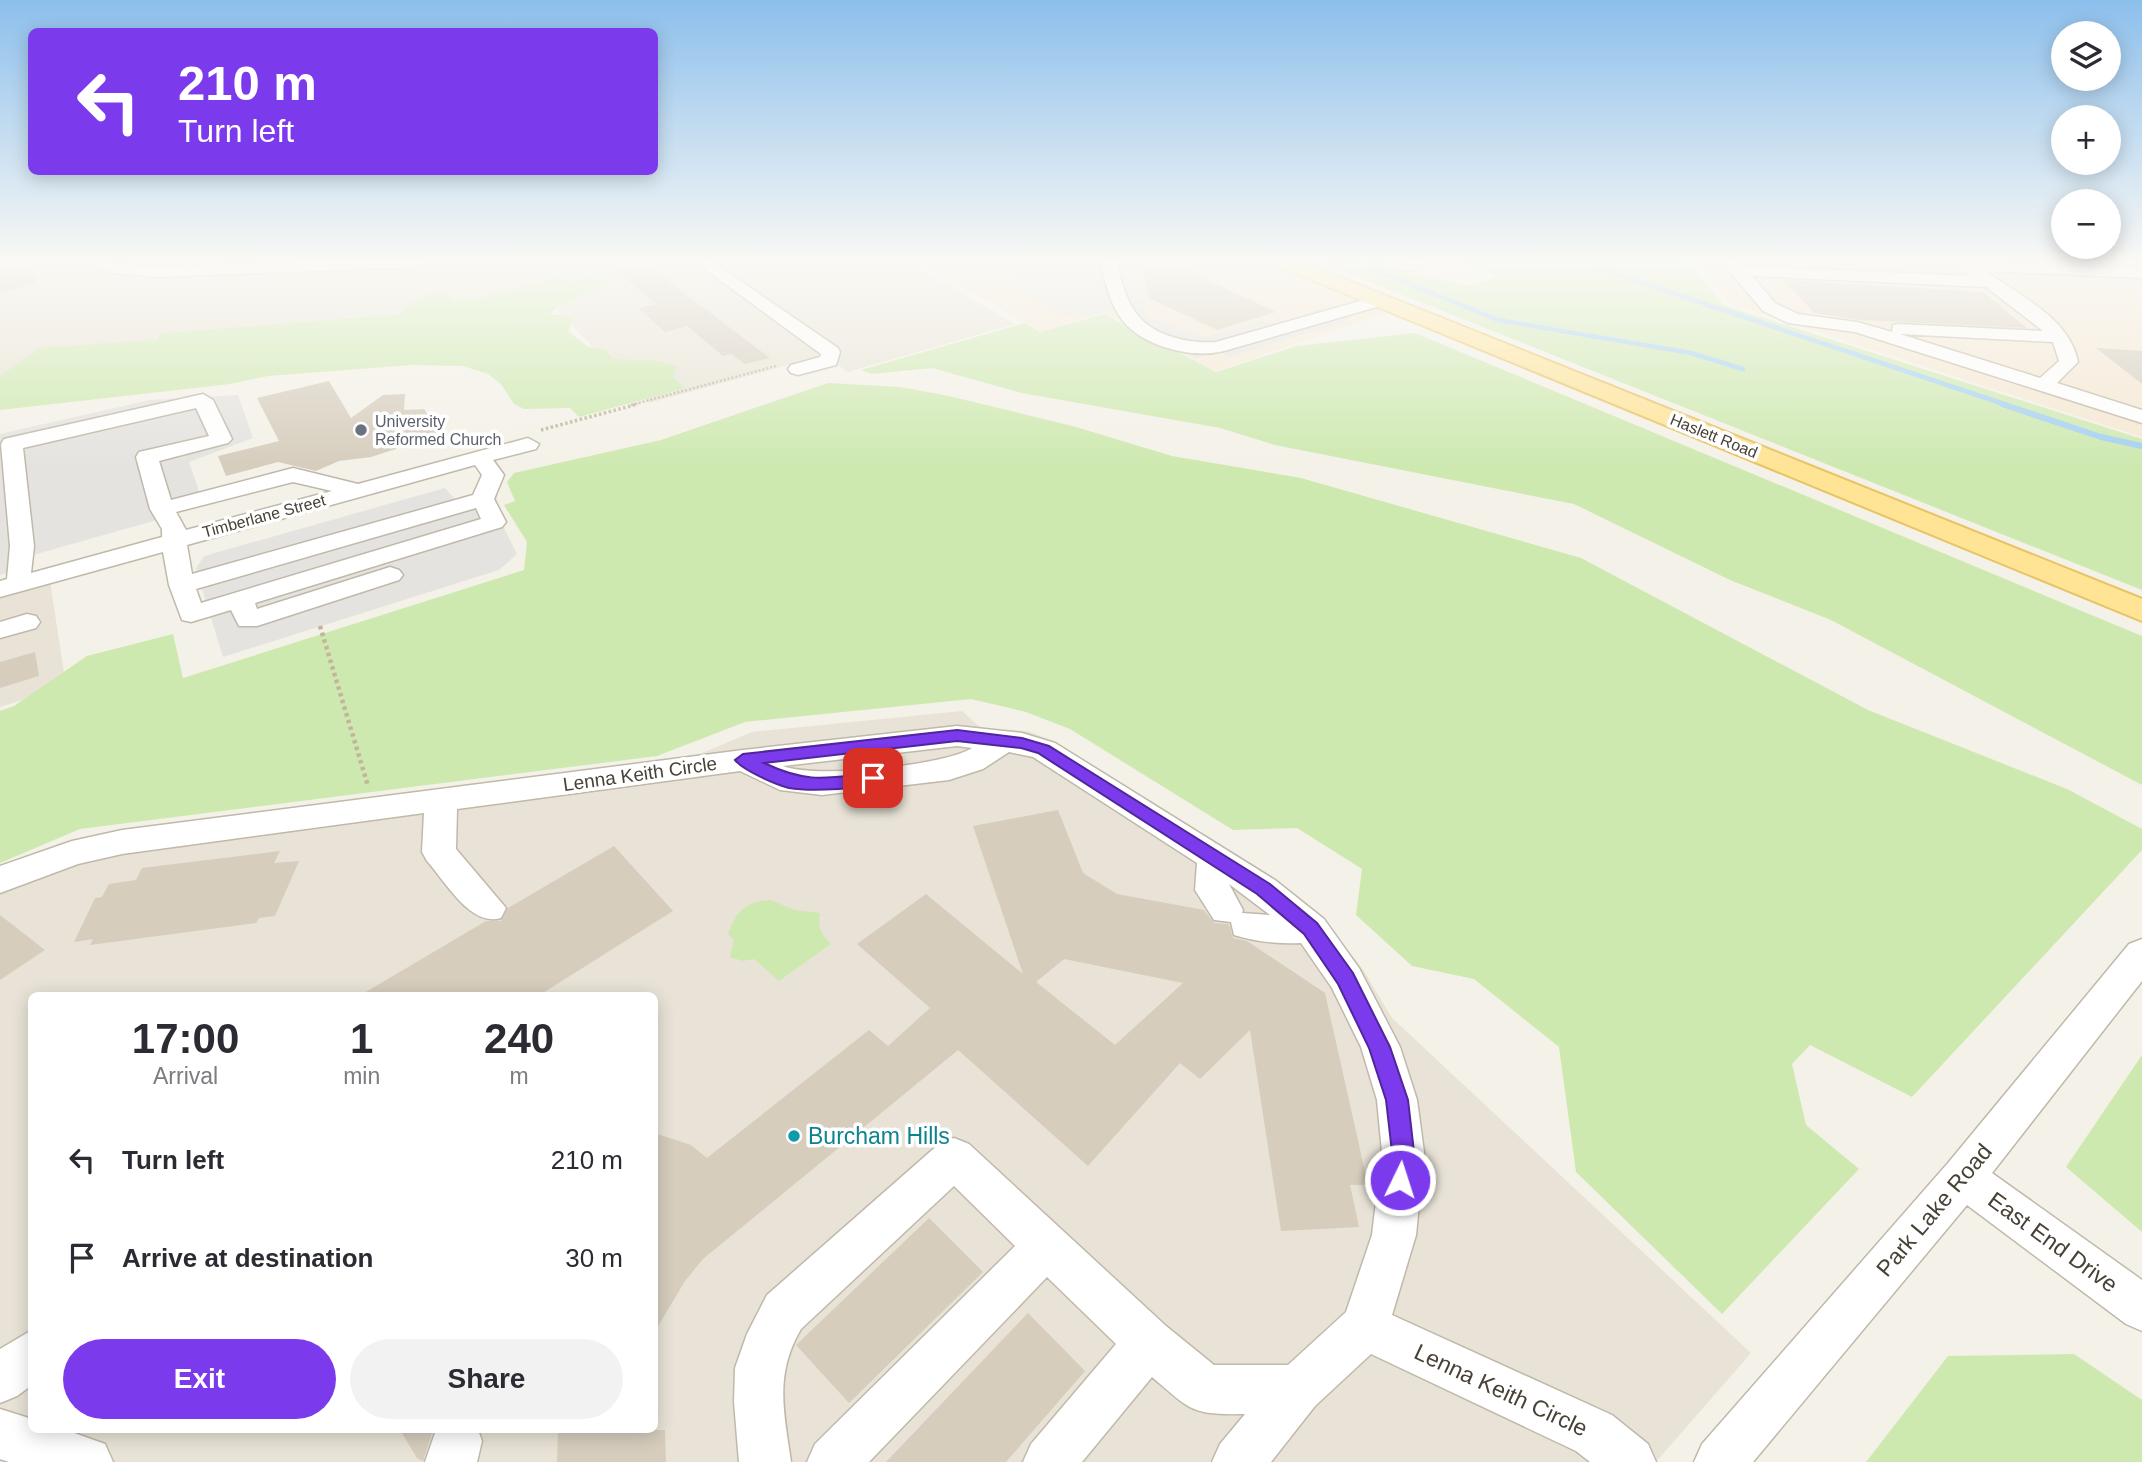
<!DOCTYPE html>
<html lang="en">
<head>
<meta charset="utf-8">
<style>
  :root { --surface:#fff; --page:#f2f2f3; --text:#2b2b33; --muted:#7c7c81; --accent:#7c3aed }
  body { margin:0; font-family:Arial,sans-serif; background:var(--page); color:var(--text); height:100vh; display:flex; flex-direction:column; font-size:26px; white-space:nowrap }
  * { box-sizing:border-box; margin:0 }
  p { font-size:23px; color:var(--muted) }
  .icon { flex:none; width:38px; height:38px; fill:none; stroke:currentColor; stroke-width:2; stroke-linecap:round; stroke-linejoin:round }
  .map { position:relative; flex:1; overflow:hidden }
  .details { position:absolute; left:28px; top:992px; width:630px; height:441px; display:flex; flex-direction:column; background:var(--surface); border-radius:10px; box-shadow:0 4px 18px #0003 }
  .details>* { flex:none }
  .hud { position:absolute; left:28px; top:28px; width:630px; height:147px; border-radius:10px; box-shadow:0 4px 18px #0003; background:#7c3aed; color:#fff; overflow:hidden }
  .controls { position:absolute; left:2051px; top:21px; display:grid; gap:14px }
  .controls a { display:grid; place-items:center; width:70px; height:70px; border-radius:50%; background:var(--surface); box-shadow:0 4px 18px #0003; font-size:35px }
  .pin { position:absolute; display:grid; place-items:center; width:60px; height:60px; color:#fff; margin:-30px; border-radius:14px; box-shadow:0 4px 10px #0006 }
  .me { position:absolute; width:77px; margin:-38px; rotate:4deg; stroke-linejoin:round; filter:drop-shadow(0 0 5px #0008) }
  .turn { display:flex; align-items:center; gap:24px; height:147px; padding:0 35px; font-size:32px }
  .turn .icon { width:91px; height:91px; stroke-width:2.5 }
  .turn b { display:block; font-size:49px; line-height:60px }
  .eta { display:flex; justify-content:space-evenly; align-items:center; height:119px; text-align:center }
  .eta b { font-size:42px; font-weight:700; line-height:49px }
  .action { display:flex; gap:14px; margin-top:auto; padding:14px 35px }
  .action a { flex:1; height:80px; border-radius:42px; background:var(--accent); color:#fff; font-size:28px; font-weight:700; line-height:80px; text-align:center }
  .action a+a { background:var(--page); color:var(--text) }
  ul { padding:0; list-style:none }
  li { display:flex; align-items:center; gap:21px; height:98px; padding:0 35px }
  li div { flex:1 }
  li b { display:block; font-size:26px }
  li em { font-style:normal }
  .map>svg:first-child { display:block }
  .residential { fill:#e8e3d6; fill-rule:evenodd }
  .commercial { fill:#f6e8d3 }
  .green { fill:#cee9b0 }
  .parking { fill:#e5e3e0 }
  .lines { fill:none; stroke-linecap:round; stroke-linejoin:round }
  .stream-far1 { stroke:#a3d0f2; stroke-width:4.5 }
  .stream { stroke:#a3d0f2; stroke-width:6 }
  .building { fill:#d6cdbd; fill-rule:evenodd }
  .minor-casing { stroke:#c0b9aa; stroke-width:3 }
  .major-casing { stroke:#e7c363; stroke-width:4 }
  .path-far2 { stroke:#c2b59b; stroke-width:2.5; stroke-dasharray:2 2; stroke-linecap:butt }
  .path-far1 { stroke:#c2b59b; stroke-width:3.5; stroke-dasharray:2.5 2.5; stroke-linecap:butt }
  .path { stroke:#c2b59b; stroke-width:4.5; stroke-dasharray:3.5 3.5; stroke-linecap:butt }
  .minor { fill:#fff; fill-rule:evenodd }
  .major { fill:#ffe496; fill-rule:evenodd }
  .route { fill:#7c3aed; stroke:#51269a; stroke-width:2 }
  .worship-dot { fill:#6b7280; stroke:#fff; stroke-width:2.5 }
  .culture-dot { fill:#0f9aa8; stroke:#fff; stroke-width:2.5 }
  .labels { text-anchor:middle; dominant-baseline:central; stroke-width:7; stroke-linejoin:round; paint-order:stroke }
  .far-worship-label { font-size:16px; fill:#5b616d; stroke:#fff; text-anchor:start }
  .far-street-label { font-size:16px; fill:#484136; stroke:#fff }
  .street-label { font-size:19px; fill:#484136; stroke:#fff }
  .near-culture-label { font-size:23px; fill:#0d838f; stroke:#fff; text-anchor:start }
  .near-street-label { font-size:23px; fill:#484136; stroke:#fff }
</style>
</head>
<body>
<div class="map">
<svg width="2142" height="1462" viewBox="0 0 2142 1462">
  <rect width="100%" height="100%" fill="#f4f1e8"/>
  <path class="residential" d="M0,262H908L1015,324L848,372L825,355L649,403L548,301L161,333L133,361L0,390Z
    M50,581L66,686L0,707V595Z
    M962,711L982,729L1028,731L1057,743L1274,880L1327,923L1364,971L1392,1018L1751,1353L1656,1462H0V871L683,761L752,732ZM32,996H654V1430H32Z"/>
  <path class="commercial" d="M917,262H1268L1389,312L1215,371L1104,313L1041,331Z
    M1696,262H2142V437L1728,303Z"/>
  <path class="green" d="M1320,262H1386L1424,276L1471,286L1498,276L1460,262H1682L1690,264L1723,305L2142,439V590Z
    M556,278C574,284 592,275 610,283L558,306L550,314L568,316L572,320L569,332L587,346L607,351L612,359L658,361L677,366L673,377L686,388L579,417L570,408L524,409L514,404L501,384L488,374L463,366L411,365L268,376L230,384L0,410V376L39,348L155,340L162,333L398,314L426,295L447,294L457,302C490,297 523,285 556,278Z
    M1104,314L1216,372L1297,346L1415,333L2142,636V785L1831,620L1730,580L1574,504L1275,445L1220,428L1022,393L932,368L872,374L861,370L1025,323L1040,332Z
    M828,383L900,387L949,396L1076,427L1172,456L1301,478L1581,558L1868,710L2067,789L2142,829V850L1912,1097L1810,1045L1792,1064L1806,1125L1859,1169L1722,1314L1576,1172L1559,1047L1474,979L1412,966L1356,915L1362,869L1297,828L1233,830L1070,729L1026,712L971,699L745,722L657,756L80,829L0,863V711L14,706L87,656L173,634L183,678L524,570L527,542L504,505L515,501L507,482L514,473L661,440Z
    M771,900L794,910L820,913C817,925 821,935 831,944L779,981L754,959L743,961L730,957L734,940L728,934C737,909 746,902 771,900Z
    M2142,1055V1232L2066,1167Z
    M2074,1354L2142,1400V1462H1866L1948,1356Z"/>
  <path class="parking" d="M1066,262L1131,263V271L1118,274L1132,273L1120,277H1133L1147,311L1146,316L1202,337L1249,325L1260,330L1263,328L1254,323L1263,320L1276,326L1322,307L1351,319L1230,357L1219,351L1195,358L1121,318L1113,310L1085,317L1077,313L1063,316L1008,281L1019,278L1014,274Z
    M238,395L253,438L189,462L203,503L157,520L33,555V566L0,575V434L150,400Z
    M499,486L495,510L517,554L499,570L223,657L196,569L204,556L445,488L455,499Z"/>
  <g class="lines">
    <path class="stream-far1" d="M1356,262L1498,320L1691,353L1743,369
      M1592,266L2007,405"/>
    <path class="stream" d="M2002,404L2101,437L2142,446"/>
  </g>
  <path class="building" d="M646,262L672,284L770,358L745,364L731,354L723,356L687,326L665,332L638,308L656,304L614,269Z
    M25,264L37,282L0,294V269Z
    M1142,265L1187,270L1276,312L1217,330L1149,298Z
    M1783,280L1983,292L2027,328L1861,320L1814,313Z
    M2096,348L2142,351V384Z
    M329,381L351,418L383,395L405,394L404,410L424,409L442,434L371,457L339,461L316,471L278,462L226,476L218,456L279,441L257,398Z
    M35,652L39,676L0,688V662Z
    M1058,810L1083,873L1117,894L1204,910L1214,923L1229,924L1233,938L1247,941L1325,993L1368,1185H1350L1359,1227L1281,1231L1250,1030L1200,1079L1180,1063L1088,1166L958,1050L703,1259L685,1281L654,1333V1133L691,1145L707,1158L869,1030L888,1046L930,1008L857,944L926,894L1023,974L973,826ZM1064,959L1183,983L1115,1045L1036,982Z
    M614,846L673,911L538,996H359L486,921H501L508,908Z
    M280,851L274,863L299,861L275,916L259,918L256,923L90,945L93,939L74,942L95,898L102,897L109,884L136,880L142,868Z
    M0,915L45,950L0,980Z
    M929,1218L983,1272L849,1403L796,1345Z
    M1028,1313L1085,1371L1006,1462H886Z
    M400,1430H433L423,1461L417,1458Z
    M558,1430H665L666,1462H557Z"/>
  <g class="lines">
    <defs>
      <path id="minor" d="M87,262L156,267L300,262H428L420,267L156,277L113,273Z
        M695,262H713L838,348L840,352L836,365L798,375L791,373L788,369L791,365L820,357L821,354Z
        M1104,262H1122L1117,267C1122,282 1126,300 1136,313C1152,336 1190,344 1216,342L1381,295L1390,300L1387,304L1224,351C1193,359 1144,347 1123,321C1111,306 1106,285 1101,266Z
        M1408,262H1432L1413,270H1401V264Z
        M1722,262H1738L1743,266L1972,276L1958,268V262L2142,268V278L1986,271C2018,295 2070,318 2078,362L2057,383L2142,410V423L1855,332L1788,323L1763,311ZM1752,276L1986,287L2043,331L1899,324L1893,325L1892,332L1857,322L1798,314L1775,303ZM1900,334L2053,342L2059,361L2040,378Z
        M203,394L213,400L232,439L228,443L159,461L171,500L293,468L358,484L528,438L539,444L536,449L493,460L504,475L494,499L506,522L502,527L255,603L257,609L390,567L399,570L403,575L399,580L257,626H239L231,610L191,622L182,620L169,585L163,552L0,597V581L7,579L10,546L1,444L4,439ZM196,408L209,436L139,452L136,457L150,509L162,529V537L31,573L34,546L23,448ZM475,465L482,475L473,495L192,574L187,545ZM293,482L332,491L186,530L176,512ZM476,508L481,519L201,603L196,589Z
        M27,614L36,616L40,622L36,628L0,638V622Z
        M957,726L1022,733L1055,743L1275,880L1324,919L1359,968L1400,1047L1417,1100L1424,1152L1416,1235L1392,1315L1612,1415L1648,1444L1656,1462H1590L1576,1451L1371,1354L1315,1406L1271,1462H1212L1220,1444L1245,1414C1191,1415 1192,1411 1152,1377L1082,1462H1023L1031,1444L1116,1344L1047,1277L869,1462H807L815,1444L1015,1246L954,1186L801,1329C774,1375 784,1412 791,1462H739L734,1402L735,1368L747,1334L767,1295L939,1144L954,1138L969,1144L1166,1326L1214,1365H1288L1346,1312L1372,1235L1382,1152L1377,1100L1361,1047L1332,988L1301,943C1278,944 1257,942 1234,935L1231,922L1214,920L1195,890L1197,863L1033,757L1009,752L983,769L949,780L822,795L780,790L740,771L457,809L456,849L506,908L501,918C470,927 446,882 427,861L422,852L424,813L122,854L78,864L0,893V866L72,841L122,830L743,750ZM957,746L972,748C944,766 813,779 783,766ZM1229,884L1270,915L1242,913L1243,910Z
        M2142,939V981L1992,1173L2142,1280V1331L2126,1324L1967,1205L1753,1462H1694L1702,1444L1948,1163L2129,944Z
        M32,1330V1385L17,1396L0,1403V1349Z
        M0,1409L32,1419V1430H66L105,1444L113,1462H9L0,1459Z
        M436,1430H478L482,1441L477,1462H425Z"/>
      <path id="major" d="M1275,262H1302L2142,599V621L1278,266Z"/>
    </defs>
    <use href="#minor" class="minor-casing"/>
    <use href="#major" class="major-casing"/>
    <path class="path-far2" d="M631,405L776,366"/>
    <path class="path-far1" d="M541,430L638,404"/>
    <path class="path" d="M320,626L368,786"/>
    <use href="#minor" class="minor"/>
    <use href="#major" class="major"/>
  </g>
  <linearGradient id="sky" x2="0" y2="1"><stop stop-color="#8cbfec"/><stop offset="0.56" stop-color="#faf9f5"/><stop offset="1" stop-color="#faf9f5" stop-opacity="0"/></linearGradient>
  <rect width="2142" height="466" fill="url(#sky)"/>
  <path class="route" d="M957,730L1022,738L1049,746L1270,884L1317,923L1353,973L1390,1047L1408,1100L1414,1152L1408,1187L1400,1191L1392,1187L1389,1180L1392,1152L1386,1100L1369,1048L1338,984L1304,934L1257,894L1038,753L1021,748L957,741L764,763C809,784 826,778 873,773L882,778C872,791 806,791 789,788C775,784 744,771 735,760L743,754Z"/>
  <circle class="worship-dot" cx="361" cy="430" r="7"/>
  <circle class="culture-dot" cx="794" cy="1136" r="7"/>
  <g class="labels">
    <g class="far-worship-label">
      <text x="375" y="421">University<tspan x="375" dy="18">Reformed Church</tspan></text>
    </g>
    <g class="far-street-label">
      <text transform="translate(1714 436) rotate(22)">Haslett Road</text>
      <text transform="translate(264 516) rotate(-15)">Timberlane Street</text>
    </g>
    <g class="street-label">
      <text transform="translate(640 774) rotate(-8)">Lenna Keith Circle</text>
    </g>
    <g class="near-culture-label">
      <text x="808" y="1136">Burcham Hills</text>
    </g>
    <g class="near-street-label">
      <text transform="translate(1934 1210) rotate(-50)">Park Lake Road</text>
      <text transform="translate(2053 1242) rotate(36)">East End Drive</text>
      <text transform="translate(1501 1390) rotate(25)">Lenna Keith Circle</text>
    </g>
  </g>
</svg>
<div class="controls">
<a><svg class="icon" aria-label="layers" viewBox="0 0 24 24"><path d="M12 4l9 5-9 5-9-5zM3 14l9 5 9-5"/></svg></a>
<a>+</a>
<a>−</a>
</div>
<div class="pin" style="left:873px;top:778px;background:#d93025"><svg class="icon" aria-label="arrive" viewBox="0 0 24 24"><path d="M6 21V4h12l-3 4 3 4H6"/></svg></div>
<svg class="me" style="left:1400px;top:1180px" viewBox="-20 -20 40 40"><circle r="17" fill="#7c3aed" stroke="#fff" stroke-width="3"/><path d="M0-11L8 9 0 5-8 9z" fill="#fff"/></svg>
<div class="hud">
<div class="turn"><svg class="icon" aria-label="left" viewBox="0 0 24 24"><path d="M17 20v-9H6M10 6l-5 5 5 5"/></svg><div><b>210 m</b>Turn left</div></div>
</div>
<section class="details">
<div class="eta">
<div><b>17:00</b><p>Arrival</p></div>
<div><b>1</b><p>min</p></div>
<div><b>240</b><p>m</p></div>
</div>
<ul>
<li><svg class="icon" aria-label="left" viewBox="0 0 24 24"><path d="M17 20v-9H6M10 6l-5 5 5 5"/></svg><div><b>Turn left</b></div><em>210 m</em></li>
<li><svg class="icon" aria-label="arrive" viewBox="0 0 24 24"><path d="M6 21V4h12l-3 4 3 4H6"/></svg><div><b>Arrive at destination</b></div><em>30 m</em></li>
</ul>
<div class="action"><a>Exit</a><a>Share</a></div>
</section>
</div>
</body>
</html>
